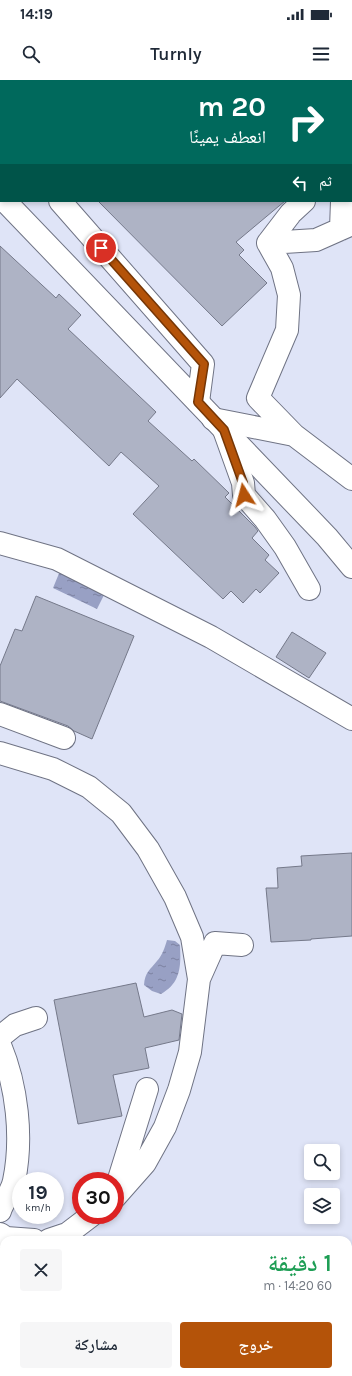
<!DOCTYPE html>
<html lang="ar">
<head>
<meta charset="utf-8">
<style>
  :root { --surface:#fff; --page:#f6f6f7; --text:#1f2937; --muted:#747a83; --accent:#b45309 }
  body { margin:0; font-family:Karla,"Noto Naskh Arabic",sans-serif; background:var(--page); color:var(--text); direction:rtl; height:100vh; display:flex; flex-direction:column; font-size:15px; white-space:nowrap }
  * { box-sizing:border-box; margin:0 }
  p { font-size:13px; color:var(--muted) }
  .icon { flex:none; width:22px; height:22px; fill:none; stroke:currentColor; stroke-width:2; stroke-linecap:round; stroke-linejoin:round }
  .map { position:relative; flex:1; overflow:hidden; direction:ltr }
  .sheet { position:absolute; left:0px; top:1156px; width:352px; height:140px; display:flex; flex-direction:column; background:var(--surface); border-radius:12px 12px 0 0; box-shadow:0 2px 6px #0003; direction:rtl }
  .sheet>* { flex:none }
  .banner { position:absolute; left:0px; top:0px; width:352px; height:122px; box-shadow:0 2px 6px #0003; direction:rtl; background:#00695c; color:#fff; overflow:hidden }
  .fabs { position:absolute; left:304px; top:1064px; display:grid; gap:8px }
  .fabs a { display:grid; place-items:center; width:36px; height:36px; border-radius:4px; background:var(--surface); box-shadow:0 2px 6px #0003; font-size:20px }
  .speed { position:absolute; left:12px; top:1092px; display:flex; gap:8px; font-size:20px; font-weight:700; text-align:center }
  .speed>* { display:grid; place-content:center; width:52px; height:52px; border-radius:50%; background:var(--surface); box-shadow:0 2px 6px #0003; line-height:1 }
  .speed small { font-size:10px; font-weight:400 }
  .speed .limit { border:6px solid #d22; background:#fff; color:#111 }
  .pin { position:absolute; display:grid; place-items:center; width:34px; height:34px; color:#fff; margin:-17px; border:2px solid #fff; border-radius:50%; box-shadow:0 1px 4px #0007 }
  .me { position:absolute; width:44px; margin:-22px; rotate:351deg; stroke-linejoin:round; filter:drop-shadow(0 0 3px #0008) }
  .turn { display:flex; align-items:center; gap:14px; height:84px; padding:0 20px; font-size:18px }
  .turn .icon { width:52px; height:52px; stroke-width:2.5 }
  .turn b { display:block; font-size:28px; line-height:34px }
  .then { display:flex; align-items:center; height:38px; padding:0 20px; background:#0003; gap:8px; font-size:15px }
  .round { display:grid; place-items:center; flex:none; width:42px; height:42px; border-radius:4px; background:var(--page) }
  .headline { display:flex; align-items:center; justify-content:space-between; height:68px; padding:0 20px }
  h1 { font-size:24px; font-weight:600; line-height:30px; color:#1e9e55 }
  .primary-button { display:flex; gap:8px; margin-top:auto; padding:8px 20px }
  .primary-button a { flex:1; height:46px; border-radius:4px; background:var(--accent); color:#fff; font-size:16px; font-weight:600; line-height:46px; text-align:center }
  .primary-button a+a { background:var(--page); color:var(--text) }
  .status { display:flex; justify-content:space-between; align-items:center; height:28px; padding:0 20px; background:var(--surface); direction:ltr }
  .status svg { height:11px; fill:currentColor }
  header { display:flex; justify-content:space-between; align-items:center; height:52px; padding:0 20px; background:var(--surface); font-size:18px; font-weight:600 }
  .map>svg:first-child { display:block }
  .water { fill:url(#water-ripples) }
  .building { fill:#aeb3c5; stroke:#75798a }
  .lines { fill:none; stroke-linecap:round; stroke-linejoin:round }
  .minor-casing { stroke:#6f7384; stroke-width:24 }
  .secondary-casing { stroke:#6f7384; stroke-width:24 }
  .minor { stroke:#fff; stroke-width:22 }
  .secondary { stroke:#fff; stroke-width:22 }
  .route-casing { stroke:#753606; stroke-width:10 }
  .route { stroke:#b45309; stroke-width:7 }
</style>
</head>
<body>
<div class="status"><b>14:19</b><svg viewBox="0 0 49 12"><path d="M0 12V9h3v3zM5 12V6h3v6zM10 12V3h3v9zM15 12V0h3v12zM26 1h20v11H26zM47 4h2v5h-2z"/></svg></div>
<header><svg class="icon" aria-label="menu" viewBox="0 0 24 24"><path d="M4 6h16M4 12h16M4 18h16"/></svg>Turnly<svg class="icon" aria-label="search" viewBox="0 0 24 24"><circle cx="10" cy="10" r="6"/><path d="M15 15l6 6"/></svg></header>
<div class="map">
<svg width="352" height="1296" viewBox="0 0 352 1296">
  <defs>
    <pattern id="water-ripples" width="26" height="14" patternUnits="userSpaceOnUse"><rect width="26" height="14" fill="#98a0c4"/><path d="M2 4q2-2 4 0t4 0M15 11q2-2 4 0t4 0" fill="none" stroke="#7c82a0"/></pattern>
  </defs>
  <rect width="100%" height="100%" fill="#dfe4f7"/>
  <path class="water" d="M60,491L105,513L97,529L53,508Z
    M167,860L175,861L180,865C181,886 181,903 161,914L152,911L144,905C145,892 150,890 157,881C162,876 165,867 167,860Z"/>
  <path class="building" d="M98,121H285L236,162L244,170L239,175L267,203L222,246Z
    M0,166L56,218L59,214L81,235L68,249L156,332L148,341L192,381L194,379L229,413L225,417L255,447L258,451L252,458L269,475L265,480L279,493L260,513L256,509L243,523L231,511L223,519L133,434L159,406L121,372L109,386L17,299L0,318Z
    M36,516L134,556L92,659L74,651L68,646L0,621V586L15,549L22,551Z
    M292,552L326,573L309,598L276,577Z
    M352,773V856L311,859V860L271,862L266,808H278L277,788L302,786L301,776Z
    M136,903L144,937L172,930L182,934L179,960L145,968L149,988L113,995L122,1036L78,1044L54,920Z"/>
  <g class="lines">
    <defs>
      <path id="minor" d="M0,51L1,52
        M60,121L203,284L198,322
        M341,149L342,121
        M268,163L282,188L289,215L287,250L258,318L294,355
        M268,163L316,160L352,144
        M268,163L291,133L304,121
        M213,339L294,355L352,399
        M224,350L243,403L244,415L265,439L285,467L309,509
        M0,463L57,479L211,557L352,639
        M0,634L64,658
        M0,673L53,689L89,707L121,733L148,769L175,817L192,857L199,899L190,972L179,1010L165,1047L145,1083L115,1117
        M199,899L215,863L242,865
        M0,957L15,945L36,938
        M0,965C17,1006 23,1057 14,1101C12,1112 3,1121 0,1131
        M115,1112L147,1009
        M0,1154L6,1158L34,1160
        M49,1160L67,1154L92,1135"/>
      <path id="secondary" d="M5,121L327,457L352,487
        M348,1189L352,1181
        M281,1296L283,1292"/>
    </defs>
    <use href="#minor" class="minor-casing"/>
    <use href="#secondary" class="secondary-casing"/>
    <use href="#minor" class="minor"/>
    <use href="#secondary" class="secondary"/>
  </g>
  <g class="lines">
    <defs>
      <path id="route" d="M101,168L204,284L198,322L224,350L243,403L244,415"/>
    </defs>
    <use href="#route" class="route-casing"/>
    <use href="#route" class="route"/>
  </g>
</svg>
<div class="fabs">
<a><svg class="icon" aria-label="search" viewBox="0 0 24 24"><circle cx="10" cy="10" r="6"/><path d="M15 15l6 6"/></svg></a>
<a><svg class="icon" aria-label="layers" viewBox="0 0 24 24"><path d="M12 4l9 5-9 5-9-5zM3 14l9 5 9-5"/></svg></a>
</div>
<div class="speed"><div>19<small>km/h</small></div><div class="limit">30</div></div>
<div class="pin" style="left:101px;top:168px;background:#d93025"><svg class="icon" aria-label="arrive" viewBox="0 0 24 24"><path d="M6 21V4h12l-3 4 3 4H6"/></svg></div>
<svg class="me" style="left:244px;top:415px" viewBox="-20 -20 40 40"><path d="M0-17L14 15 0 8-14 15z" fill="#b45309" stroke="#fff" stroke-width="4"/></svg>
<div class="banner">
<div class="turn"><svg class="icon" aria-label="right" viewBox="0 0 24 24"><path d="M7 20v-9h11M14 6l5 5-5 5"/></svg><div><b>20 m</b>انعطف يمينًا</div></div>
<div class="then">ثم<svg class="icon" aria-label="left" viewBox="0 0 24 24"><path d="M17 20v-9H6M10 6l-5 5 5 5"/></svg></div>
</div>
<section class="sheet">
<div class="headline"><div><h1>1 دقيقة</h1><p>60 m · 14:20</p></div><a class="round"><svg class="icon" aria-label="close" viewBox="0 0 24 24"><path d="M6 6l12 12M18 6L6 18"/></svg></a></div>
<div class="primary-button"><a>خروج</a><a>مشاركة</a></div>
</section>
</div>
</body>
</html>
